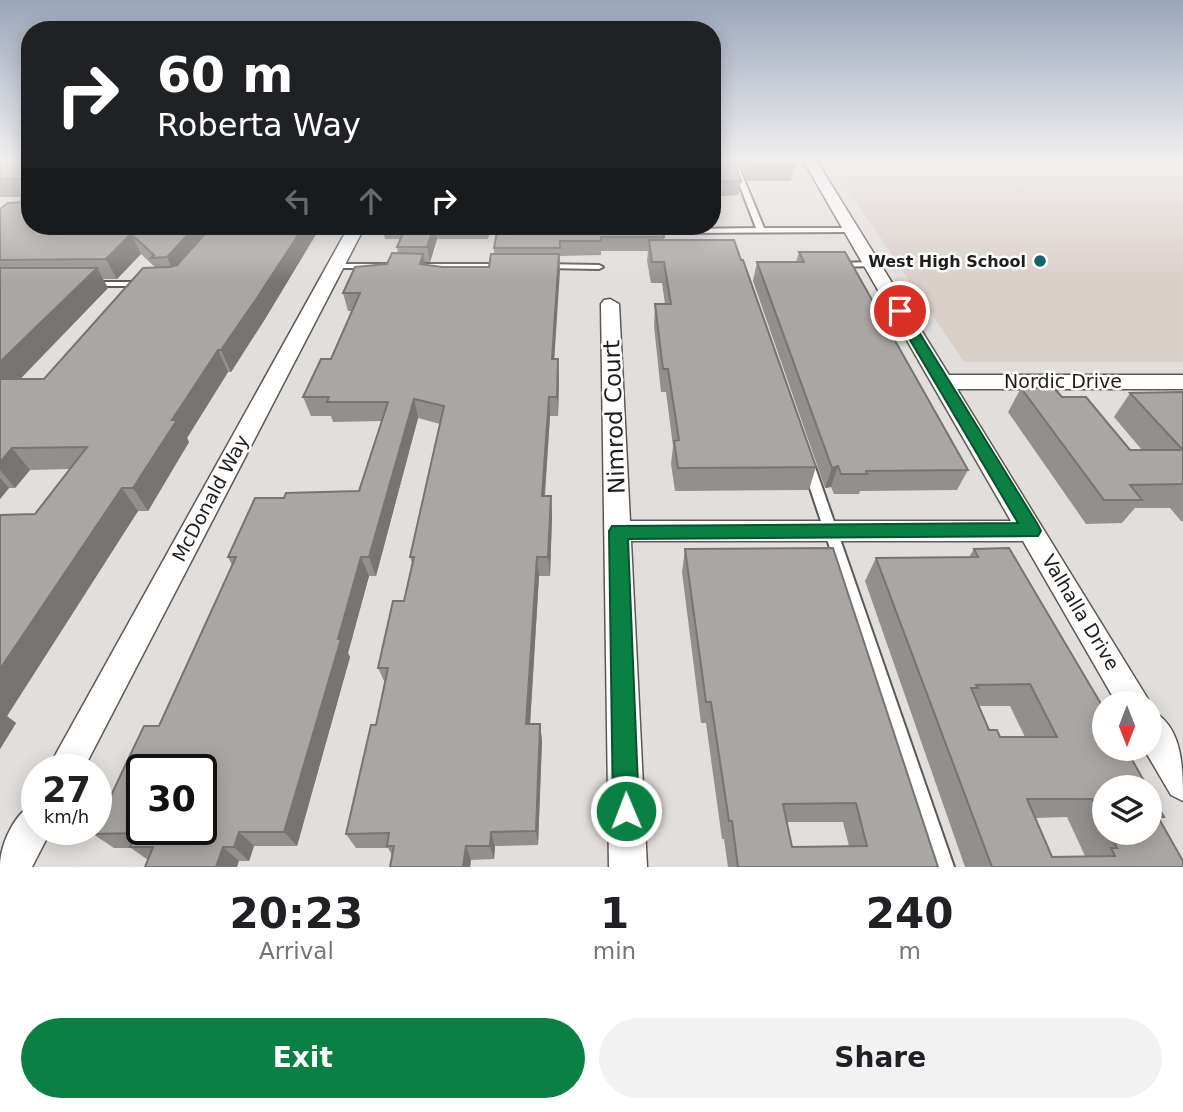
<!DOCTYPE html>
<html lang="en">
<head>
<meta charset="utf-8">
<style>
  :root { --surface:#fff; --page:#f2f2f2; --text:#202124; --muted:#757577; --accent:#0b8043 }
  body { margin:0; font-family:"DejaVu Sans",sans-serif; background:var(--page); color:var(--text); height:100vh; display:flex; flex-direction:column; font-size:26px; white-space:nowrap }
  * { box-sizing:border-box; margin:0 }
  p { font-size:23px; color:var(--muted) }
  .icon { flex:none; width:38px; height:38px; fill:none; stroke:currentColor; stroke-width:2; stroke-linecap:round; stroke-linejoin:round }
  .map { position:relative; height:867px; overflow:hidden }
  .sheet { display:flex; flex-direction:column; background:var(--surface); flex:1 }
  .sheet>* { flex:none }
  .hud { position:absolute; left:21px; top:21px; width:700px; height:214px; border-radius:28px; box-shadow:0 4px 18px #0003; background:#202124; color:#fff; overflow:hidden }
  .needle { width:46px; rotate:180deg }
  .tools { position:absolute; left:1092px; top:691px; display:grid; gap:14px }
  .tools a { display:grid; place-items:center; width:70px; height:70px; border-radius:50%; background:var(--surface); box-shadow:0 4px 18px #0003; font-size:35px }
  .speed { position:absolute; left:21px; top:754px; display:flex; gap:14px; font-size:35px; font-weight:700; text-align:center }
  .speed>* { display:grid; place-content:center; width:91px; height:91px; border-radius:50%; background:var(--surface); box-shadow:0 4px 18px #0003; line-height:1 }
  .speed small { font-size:18px; font-weight:400 }
  .speed .limit { border:4px solid #111; border-radius:10px; background:#fff; color:#111 }
  .pin { position:absolute; display:grid; place-items:center; width:60px; height:60px; color:#fff; margin:-30px; border:4px solid #fff; border-radius:50%; box-shadow:0 2px 7px #0007 }
  .me { position:absolute; width:77px; margin:-38px; rotate:359deg; stroke-linejoin:round; filter:drop-shadow(0 0 5px #0008) }
  .turn { display:flex; align-items:center; gap:24px; height:147px; padding:0 21px; font-size:32px }
  .turn .icon { width:91px; height:91px; stroke-width:2.5 }
  .turn b { display:block; font-size:49px; line-height:60px }
  .lanes { display:flex; align-items:center; height:66px; padding:0 21px; background:#0003; justify-content:center; gap:35px; direction:ltr }
  .lanes .off { opacity:.35 }
  .eta { display:flex; justify-content:space-evenly; align-items:center; height:119px; text-align:center }
  .eta b { font-size:42px; font-weight:600; line-height:49px }
  .primary-button { display:flex; gap:14px; margin-top:auto; padding:14px 21px }
  .primary-button a { flex:1; height:80px; border-radius:42px; background:var(--accent); color:#fff; font-size:28px; font-weight:600; line-height:80px; text-align:center }
  .primary-button a+a { background:var(--page); color:var(--text) }
  .map>svg:first-child { display:block }
  .built { fill:#dbcfc9 }
  .lines { fill:none; stroke-linecap:round; stroke-linejoin:round }
  .service-casing { stroke:#5b5856; stroke-width:4 }
  .minor-casing { stroke:#5b5856; stroke-width:3 }
  .service { fill:#fff; fill-rule:evenodd }
  .minor { fill:#fff; fill-rule:evenodd }
  .wall { fill:#928f8c; fill-rule:evenodd }
  .shaded-wall { fill:#777472 }
  .building { fill:#aaa6a3; stroke:#777472; stroke-width:2; fill-rule:evenodd }
  .route { fill:#0b8043; stroke:#07532c; stroke-width:2 }
  .poi-dot { fill:#15636c; stroke:#fff; stroke-width:2.5 }
  .labels { text-anchor:middle; dominant-baseline:central; stroke-width:5; stroke-linejoin:round; paint-order:stroke }
  .far-poi-label { font-size:16px; font-weight:bold; fill:#1f1d1c; stroke:#fff; text-anchor:end }
  .street-label { font-size:19px; fill:#1f1d1c; stroke:#fff }
  .near-street-label { font-size:23px; fill:#1f1d1c; stroke:#fff }
</style>
</head>
<body>
<div class="map">
<svg width="1183" height="867" viewBox="0 0 1183 867">
  <rect width="100%" height="100%" fill="#e2dedc"/>
  <path class="built" d="M828,160H1183V362H964Z"/>
  <g class="lines">
    <defs>
      <path id="service" d="M730,160H736L764,228H851L855,230L851,232L680,233V229H683L756,228Z
        M871,262L875,264L874,266L839,267L835,265L839,263Z
        M332,264H386L390,266L386,268H332Z
        M416,264H501L505,266L501,268H416Z
        M542,264L599,265L603,267L599,269L545,268L541,266Z
        M91,282H141L145,284L141,286H94L90,284Z
        M809,463L813,464L815,467L954,867H936L803,467L805,464Z"/>
      <path id="minor" d="M803,160H816L949,375H1183V389H957L1151,704L1150,707V704H1117L1023,541H631L647,867H609L601,304L604,300L610,299L619,304L630,521H1011Z
        M349,226H365L83,770H47Z
        M1150,710C1183,725 1183,768 1183,801L1171,795L1144,749H1150Z
        M37,802V830H51L32,867H0C0,844 15,811 37,802Z"/>
    </defs>
    <use href="#service" class="service-casing"/>
    <use href="#minor" class="minor-casing"/>
    <use href="#service" class="service"/>
    <use href="#minor" class="minor"/>
  </g>
  <path class="wall" d="M0,160H30V226H321L265,319L231,372H228L187,438L189,442L148,511H138L7,716L16,723L0,749V515L35,514L70,469L30,470L15,488H9L0,499V209L21,202V197H0ZM141,254L156,268L44,379H20L108,288L103,279H117Z
    M712,160L741,181L738,195L712,197Z
    M739,160H790L794,166L791,181H747Z
    M382,226H490L488,239H437L430,262H425L426,265L442,267H489L494,254V248L498,226L664,237V240L816,467L809,490L675,491L671,464L673,446L666,392H661L654,326L655,304H665L662,283H651L647,261L648,251H601V255L560,256L554,359L559,378L558,416H550L545,496H551L552,516L550,576H539L530,724H540L542,741L538,845L495,846L494,859L471,860L470,867H390L392,855L388,848H356L346,834L376,725L385,683L378,668L404,601L412,563L410,557L440,424L418,418L376,576H369L348,653L350,657L297,846H254L249,861L148,860L131,848H114L93,834L159,726L232,565L228,557L284,498L359,491L382,421L333,422L331,416H311L303,397L331,359L352,311H348L343,293L387,264L398,253L397,247L400,239H385Z
    M799,252L968,470L957,490L860,491L859,494H834L831,487L825,488L753,281L757,262H796Z
    M1021,388L1062,397L1130,450H1142L1114,417L1130,393L1183,392V521H1181L1170,508H1135L1122,523L1086,524L1008,412Z
    M685,549L938,867H728L724,839H722L706,723H701L682,572ZM787,822H843L849,846L792,847Z
    M974,549L1104,788V833H1150V791L1164,817L1159,819L1183,867H965L865,581L876,558L969,557ZM979,706H1010L1025,737H1000L989,730ZM1067,817L1085,856L1052,857L1035,818Z"/>
  <path class="shaded-wall" d="M196,226H222L176,277L167,257Z
    M304,226H321L265,319L231,372L221,350Z
    M435,226L437,239L430,262L427,247Z
    M486,226H490L488,239Z
    M131,234L141,254L117,279L106,259Z
    M423,254L427,271L420,264Z
    M559,254L560,271L553,378L552,359Z
    M97,268L108,288L0,400V362Z
    M218,350L228,372L187,438L189,442L148,511L133,488L172,420Z
    M558,359L559,378L558,416L557,397Z
    M549,397L550,416L543,516L542,496Z
    M414,399L418,418L376,576L369,557Z
    M12,448L30,470L15,488L0,470V462Z
    M838,466L831,487L825,488L832,468Z
    M0,478L9,488L0,499Z
    M122,488L138,511L7,716L16,723L0,749V669Z
    M551,496L552,516L550,576L548,557Z
    M361,557L369,576L348,653L350,657L297,846L284,832Z
    M537,557L539,576L529,741L526,724Z
    M540,724L542,741L538,845L536,831Z
    M239,832L254,846L249,861L234,847Z
    M491,832L495,846L494,859L490,846Z
    M466,846L471,860L470,867H463Z
    M223,847L239,861L237,867H216Z"/>
  <path class="building" d="M0,160H30V179H0Z
    M712,160H734L741,181L712,182Z
    M747,160H790L794,166H750Z
    M30,188V226H196L167,257L151,258L154,255L131,234L106,259L0,260V209L8,203L21,202L22,193Z
    M212,226H304L257,298L221,350H218L172,420H177L133,488H122L0,669V515L35,514L87,447L12,448L0,462V379H44L143,268L170,267L177,265Z
    M406,226H434L427,247H397Z
    M498,226H662L664,237H601V241H560V248H494Z
    M649,240H734L741,260H743L816,467L678,468L674,441L679,440L668,369H663L655,304H671L664,262H652Z
    M799,252H845L968,470L866,471L867,474H841L838,466L832,468L757,262H804Z
    M392,253L423,254L420,264L442,267H489L491,254H559L552,359H558L557,397H549L542,496H551L548,557H537L526,724H540L536,831L491,832L490,846H466L463,867H390L394,846H387L389,833L346,834L371,725H376L388,668H378L393,601H404L414,557H410L444,406L414,399L369,557H361L338,639H341L284,832H239L234,847H223L216,867H145L153,847H130L136,833L93,834L95,830H96V827L144,726H159L236,557H228L255,498H284L286,493L359,491L388,402H327L329,397H303L321,359H331L360,293H343L355,267L387,264ZM142,770H201V830H142Z
    M0,268H97L0,362Z
    M1021,388H1054L1062,397H1086L1130,450H1183L1130,393L1183,392V484L1130,485L1142,500H1104Z
    M833,548L938,867H738L732,821H729L711,702H706L685,549ZM856,803L867,846L792,847L783,804Z
    M1009,548L1104,709V749H1126L1148,788H1104V823L1092,799H1027L1052,857L1115,856L1111,848H1117L1109,833H1150V791L1164,817H1158L1183,861V867H992L876,558L978,557L974,549ZM1030,684L1057,737H1000L997,730H989L971,688H978L976,685Z"/>
  <linearGradient id="sky" x2="0" y2="1"><stop stop-color="#9aa6bb"/><stop offset="0.57" stop-color="#f2f0ef"/><stop offset="1" stop-color="#f2f0ef" stop-opacity="0"/></linearGradient>
  <rect width="1183" height="282" fill="url(#sky)"/>
  <path class="route" d="M900,307L906,311L1038,525L1041,531L1038,536L628,539L639,811L635,820L626,824L617,820L613,811L609,531L612,526L1018,523L893,311Z"/>
  <circle class="poi-dot" cx="1040" cy="261" r="7"/>
  <g class="labels">
    <g class="far-poi-label">
      <text x="1026" y="261">West High School</text>
    </g>
    <g class="street-label">
      <text x="1063" y="381">Nordic Drive</text>
      <text transform="translate(210 498) rotate(-62)">McDonald Way</text>
      <text transform="translate(1081 612) rotate(59)">Valhalla Drive</text>
    </g>
    <g class="near-street-label">
      <text transform="translate(614 417) rotate(-92)">Nimrod Court</text>
    </g>
  </g>
</svg>
<div class="tools">
<a><svg class="needle" viewBox="-14 -14 28 28"><path d="M0-13l5 13h-10z" fill="#e53935"/><path d="M0 13l5-13h-10z" fill="#757577"/></svg></a>
<a><svg class="icon" aria-label="layers" viewBox="0 0 24 24"><path d="M12 4l9 5-9 5-9-5zM3 14l9 5 9-5"/></svg></a>
</div>
<div class="speed"><div>27<small>km/h</small></div><div class="limit">30</div></div>
<div class="pin" style="left:900px;top:311px;background:#d93025"><svg class="icon" aria-label="arrive" viewBox="0 0 24 24"><path d="M6 21V4h12l-3 4 3 4H6"/></svg></div>
<svg class="me" style="left:626px;top:811px" viewBox="-20 -20 40 40"><circle r="17" fill="#0b8043" stroke="#fff" stroke-width="3"/><path d="M0-11L8 9 0 5-8 9z" fill="#fff"/></svg>
<div class="hud">
<div class="turn"><svg class="icon" aria-label="right" viewBox="0 0 24 24"><path d="M7 20v-9h11M14 6l5 5-5 5"/></svg><div><b>60 m</b>Roberta Way</div></div>
<div class="lanes"><svg class="icon off" aria-label="left" viewBox="0 0 24 24"><path d="M17 20v-9H6M10 6l-5 5 5 5"/></svg><svg class="icon off" aria-label="ahead" viewBox="0 0 24 24"><path d="M12 20V5M6 11l6-6 6 6"/></svg><svg class="icon" aria-label="right" viewBox="0 0 24 24"><path d="M7 20v-9h11M14 6l5 5-5 5"/></svg></div>
</div>
</div>
<section class="sheet">
<div class="eta">
<div><b>20:23</b><p>Arrival</p></div>
<div><b>1</b><p>min</p></div>
<div><b>240</b><p>m</p></div>
</div>
<div class="primary-button"><a>Exit</a><a>Share</a></div>
</section>
</body>
</html>
